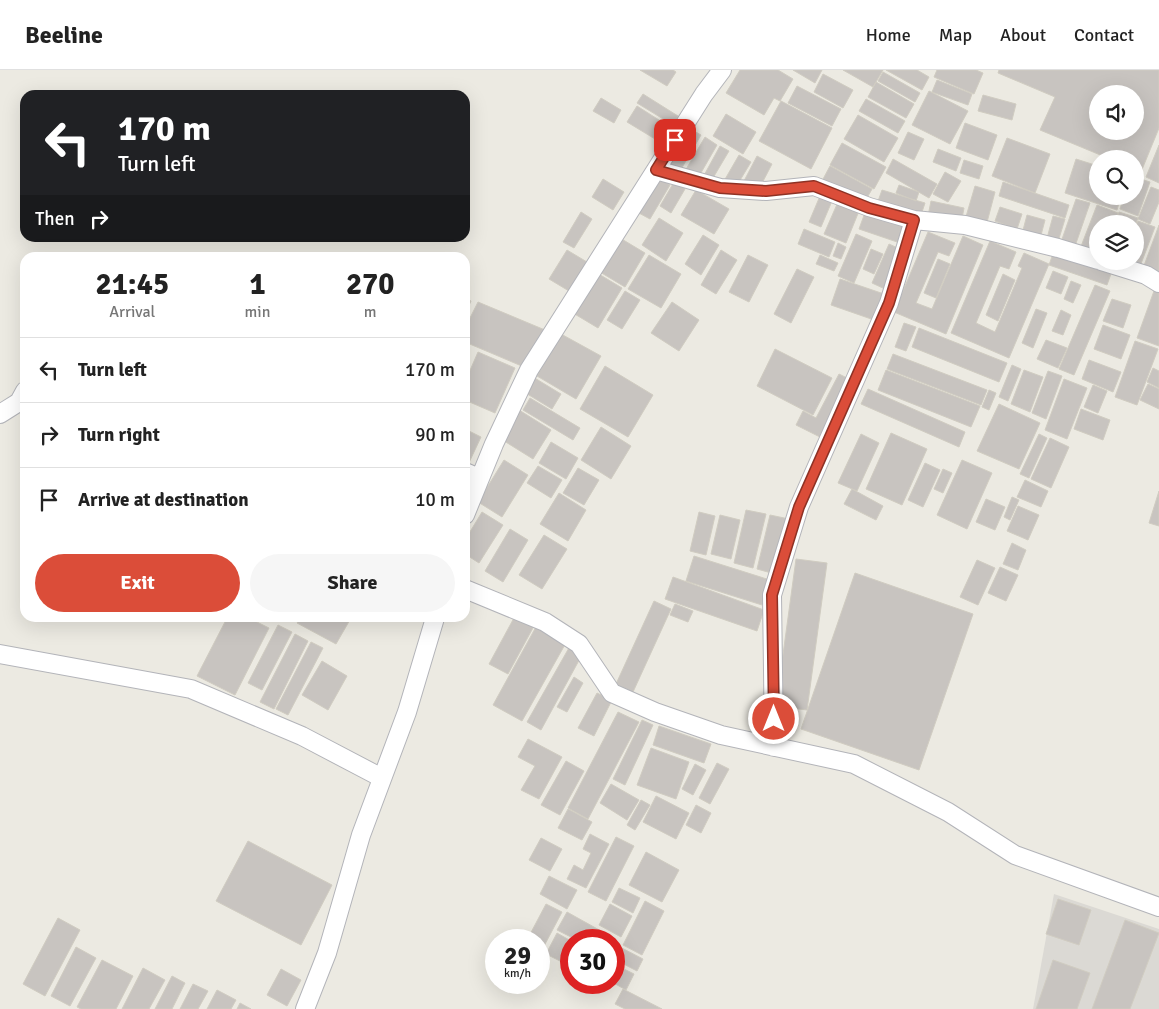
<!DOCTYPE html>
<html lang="en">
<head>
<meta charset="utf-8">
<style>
  :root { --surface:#fff; --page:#f6f6f6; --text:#222; --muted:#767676; --line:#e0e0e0; --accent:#db4d39 }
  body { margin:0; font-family:Signika,sans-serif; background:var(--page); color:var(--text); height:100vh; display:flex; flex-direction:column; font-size:19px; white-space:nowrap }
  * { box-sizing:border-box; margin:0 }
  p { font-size:16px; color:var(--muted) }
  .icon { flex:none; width:28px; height:28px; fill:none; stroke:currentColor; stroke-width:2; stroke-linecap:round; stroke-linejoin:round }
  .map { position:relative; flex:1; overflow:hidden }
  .sheet { position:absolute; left:20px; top:182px; width:450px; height:370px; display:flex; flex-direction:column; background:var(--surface); border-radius:15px; box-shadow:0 5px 20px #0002 }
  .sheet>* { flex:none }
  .banner { position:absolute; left:20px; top:20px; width:450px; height:152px; border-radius:15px; box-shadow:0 5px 20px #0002; background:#202124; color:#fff; overflow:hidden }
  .fabs { position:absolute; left:1089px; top:15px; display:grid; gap:10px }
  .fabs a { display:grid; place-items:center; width:55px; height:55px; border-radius:50%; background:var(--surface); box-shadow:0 5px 20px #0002; font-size:25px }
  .speed { position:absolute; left:485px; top:859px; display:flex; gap:10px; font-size:25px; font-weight:700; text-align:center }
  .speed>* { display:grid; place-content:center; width:65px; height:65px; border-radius:50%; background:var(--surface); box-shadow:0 5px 20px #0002; line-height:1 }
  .speed small { font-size:12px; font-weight:400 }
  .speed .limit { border:8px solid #d22; background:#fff; color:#111 }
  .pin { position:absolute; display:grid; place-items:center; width:42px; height:42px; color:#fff; margin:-21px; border-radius:10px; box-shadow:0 2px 8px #0006 }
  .me { position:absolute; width:55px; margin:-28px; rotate:0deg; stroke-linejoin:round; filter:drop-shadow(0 0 4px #0008) }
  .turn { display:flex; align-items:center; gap:18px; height:105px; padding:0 15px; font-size:22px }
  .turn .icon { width:65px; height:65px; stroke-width:2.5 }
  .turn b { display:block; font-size:35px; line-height:42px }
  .then { display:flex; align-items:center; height:48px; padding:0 15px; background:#0003; gap:10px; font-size:19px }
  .eta { display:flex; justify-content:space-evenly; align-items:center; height:85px; text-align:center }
  .eta b { font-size:30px; font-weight:800; line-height:35px }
  .action { display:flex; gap:10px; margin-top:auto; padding:10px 15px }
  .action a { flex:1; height:58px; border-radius:30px; background:var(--accent); color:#fff; font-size:20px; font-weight:800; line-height:58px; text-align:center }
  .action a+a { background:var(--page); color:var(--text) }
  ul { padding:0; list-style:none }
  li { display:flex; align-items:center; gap:15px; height:65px; padding:0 15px; border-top:1px solid var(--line) }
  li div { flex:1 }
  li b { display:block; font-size:19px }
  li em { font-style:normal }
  header { display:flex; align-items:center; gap:30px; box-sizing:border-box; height:70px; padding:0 25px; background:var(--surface); border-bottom:1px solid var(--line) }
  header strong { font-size:24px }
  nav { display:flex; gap:28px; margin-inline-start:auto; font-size:18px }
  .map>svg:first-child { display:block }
  .industrial { fill:#dbd9d4 }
  .building { fill:#c8c4c0; stroke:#d0ccc1; fill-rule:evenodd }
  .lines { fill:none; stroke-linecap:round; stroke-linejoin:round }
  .street-casing { stroke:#b3b4b9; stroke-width:20 }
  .street { stroke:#fff; stroke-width:18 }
  .route-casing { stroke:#8e3225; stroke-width:12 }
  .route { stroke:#db4d39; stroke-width:9 }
</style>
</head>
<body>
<header>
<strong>Beeline</strong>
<nav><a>Home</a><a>Map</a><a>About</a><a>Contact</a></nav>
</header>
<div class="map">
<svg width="1159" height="939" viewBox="0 0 1159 939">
  <rect width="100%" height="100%" fill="#eceae2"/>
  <path class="industrial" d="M1054,824L1159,859V939H1033Z"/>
  <path class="building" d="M640,0H673L676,2L667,16Z
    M740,0H778L793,9L780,31L774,28L764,45L726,23Z
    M793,0H822L815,13Z
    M843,0H883L873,17Z
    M886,0H917L929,7L922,20Z
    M937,0H976L983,3L974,24L934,7Z
    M999,0H1159V58L1141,102L1135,99V89H1110L1040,60L1055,27L998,3ZM1098,24H1135V61H1098Z
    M883,2L920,23L915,32L878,11Z
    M823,4L853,20L843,38L814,22Z
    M937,10L972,24L968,35L932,22Z
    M876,12L914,34L906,48L868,27Z
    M797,16L841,39L832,56L788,33Z
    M929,21L968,41L950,74L912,55Z
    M643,24L678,46L673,55L637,33Z
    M983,25L1016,34L1012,50L978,41Z
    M601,28L621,40L614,53L593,41Z
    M866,29L905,51L898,63L859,41Z
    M781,31L832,58L811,99L759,71Z
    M637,36L670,57L660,72L627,52Z
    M726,44L756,62L743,84L713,66Z
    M858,45L898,68L884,92L844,69Z
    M965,53L997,65L988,90L956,78Z
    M687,57L701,65L680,101L665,93Z
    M908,62L924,69L914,90L898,83Z
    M705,67L717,75L698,108L685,101Z
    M1007,68L1050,84L1035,123L992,106Z
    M842,73L886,97L874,119L830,95Z
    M1159,75V113L1146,107Z
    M720,76L729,81L710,113L702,109Z
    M938,79L961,88L956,101L933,92Z
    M739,85L751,92L736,117L724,111Z
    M757,86L772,94L759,119L744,111Z
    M893,89L937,114L929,128L886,103Z
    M1076,89L1098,96V126H1121L1117,140L1065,123Z
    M964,90L983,96L979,109L960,103Z
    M830,96L872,119L863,135L822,111Z
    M945,102L961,111L948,132L933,124Z
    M657,107L670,115L650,149L637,142Z
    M1135,107L1150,112L1138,146L1120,139L1124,126H1135Z
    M603,109L624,122L613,140L592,127Z
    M674,112L685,119L671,143L660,136Z
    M1003,112L1069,135L1065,148L999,126Z
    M899,115L919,122L916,131L896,123Z
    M975,116L995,122L986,156L965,150Z
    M1151,117L1159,120V132L1150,154L1138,149Z
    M696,120L729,139L714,164L681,145Z
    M882,120L925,133L920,148L877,134Z
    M820,126L832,131L821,157L809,152Z
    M1076,129L1090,133L1074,179L1060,175Z
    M931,131L964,138L961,154L928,146Z
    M838,132L859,141L846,173L824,164Z
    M1097,135L1118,143L1114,154H1098V185L1080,179Z
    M1000,137L1022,144L1017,159L995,151Z
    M866,140L909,154L903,174L859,159Z
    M581,142L592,149L574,178L563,172Z
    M1119,142L1138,148L1135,156V154H1115Z
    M1027,145L1045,150L1040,169L1022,164Z
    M1053,146L1065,149L1057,175L1046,172Z
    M659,148L683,163L666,191L642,175Z
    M1138,151L1155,157L1139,199L1123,191H1135V158Z
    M1159,155V204L1142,201Z
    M804,159L835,172L829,187L798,174Z
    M928,162L955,173L949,186L938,182L916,233L932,239L963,166L983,175L946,264L894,242Z
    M856,164L872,171L854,213L838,206Z
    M703,165L719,175L701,205L685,194Z
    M620,168L645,183L625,217L600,202Z
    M990,171L1016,182L1009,199L1000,196L976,253L995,262L1022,198L1018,196L1024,183L1049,194L1009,288L951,263Z
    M838,173L846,177L841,189L833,186Z
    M889,174L902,180L885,219L872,213Z
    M871,179L883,184L874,204L863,199Z
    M567,180L587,192L569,221L549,209Z
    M721,180L737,190L716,224L701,215Z
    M1054,181L1112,201L1107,215L1049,195Z
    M649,185L681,204L661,238L628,219Z
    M748,185L768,195L749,232L729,222Z
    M820,185L838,193L834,201L816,194Z
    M938,189L950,194L936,228L924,223Z
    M797,199L814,207L791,253L774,244Z
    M1053,201L1068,207L1061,224L1046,218Z
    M597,203L622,218L598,258L573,243Z
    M1003,204L1015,210L998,251L986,245Z
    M840,209L887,225L877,251L831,235Z
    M1071,211L1081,215L1073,233L1064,229Z
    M1095,215L1110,221L1074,305L1059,299Z
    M625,221L640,230L622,259L607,250Z
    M1154,221L1159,222V276L1137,268Z
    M465,228L471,231L465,244Z
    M1112,229L1131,235L1123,258L1103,251Z
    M478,232L545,260L524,297L465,272V258Z
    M672,232L699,250L679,281L651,263Z
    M1036,239L1047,243L1033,278L1022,273Z
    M1061,240L1071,245L1063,265L1052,261Z
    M904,253L916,257L906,281L895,277Z
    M1103,255L1130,265L1121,289L1094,279Z
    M919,258L1007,293L999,312L912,277Z
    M561,264L601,286L576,329L537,306Z
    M1046,270L1067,278L1058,298L1037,289Z
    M1135,271L1158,279L1137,335L1115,327Z
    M775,279L832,308L813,345L757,316Z
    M478,282L515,298L495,343L465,330V312Z
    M893,284L987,320L981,335L887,299Z
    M1089,290L1121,302L1113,322L1082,309Z
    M1012,295L1021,299L1008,331L999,327Z
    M605,296L653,325L628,367L580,339Z
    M1153,298L1159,301V318L1147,312Z
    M886,300L980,336L971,357L878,320Z
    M1024,300L1043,307L1030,342L1011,334Z
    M1048,301L1062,306L1046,349L1032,343Z
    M839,304L855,312L826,370L796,355L803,341L816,348Z
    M533,307L561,324L552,339L524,322Z
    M1064,309L1087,318L1067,369L1045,360Z
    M1148,314L1159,319V339L1140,330Z
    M1093,315L1107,321L1098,343L1084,337Z
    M868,319L965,362L959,377L861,334Z
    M989,320L996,323L989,340L982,337Z
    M530,328L580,358L573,370L523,340Z
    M999,334L1040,353L1019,399L977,381Z
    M1081,339L1110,350L1103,370L1074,359Z
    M519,340L551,360L533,389L501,369Z
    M601,357L631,376L611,409L581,390Z
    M465,359L481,367L466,399H465Z
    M891,363L927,379L902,435L866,419Z
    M861,364L879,373L857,421L838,413Z
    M1039,364L1047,368L1029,408L1020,404Z
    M1050,368L1069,377L1051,418L1031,409Z
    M551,372L578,388L566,409L539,393Z
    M504,390L528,405L502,447L478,432Z
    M962,390L992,403L967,459L937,445Z
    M925,393L940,400L923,437L908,430Z
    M538,396L562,410L551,428L527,413Z
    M578,398L599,410L584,435L563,423Z
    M943,399L952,403L943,423L934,419Z
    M1025,410L1048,421L1041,437L1017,427Z
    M852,419L883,436L876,450L844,434Z
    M1159,421V456L1149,453Z
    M559,423L586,440L568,471L540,454Z
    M1012,427L1019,430L1010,450L1004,447Z
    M986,429L1005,437L995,460L976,452Z
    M1018,436L1039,445L1028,470L1007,461Z
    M746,440L766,444L753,498L734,493Z
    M482,442L503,455L479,493L465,484V470Z
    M699,442L715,446L706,485L690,481Z
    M720,445L740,450L731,489L711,484Z
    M770,445L789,449L775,504L757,499Z
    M510,459L528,470L503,512L485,501Z
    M544,465L567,479L542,519L519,505Z
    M1012,473L1026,480L1018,500L1003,494Z
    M694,486L770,510L762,535L686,511Z
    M796,489L827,493L807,640L776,636Z
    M977,490L995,498L978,535L960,527Z
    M1000,497L1018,505L1006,531L988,523Z
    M855,503L973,544L919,700L801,659Z
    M673,507L764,540L757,561L665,529Z
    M654,531L671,539L633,622L616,614Z
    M675,534L693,541L688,552L670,545Z
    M515,546L534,556L508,604L489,594Z
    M227,548H249L269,558L235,625L197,606Z
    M301,548H351L336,574L297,553Z
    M278,555L292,562L262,620L248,613Z
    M537,555L567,571L522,651L493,635Z
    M295,564L308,571L274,639L260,632Z
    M311,572L323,578L288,645L276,639Z
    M570,576L583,583L541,660L527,652Z
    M322,591L347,606L328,640L302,625Z
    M574,607L583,613L567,642L557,637Z
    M597,623L612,630L594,666L578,658Z
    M618,642L639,652L588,749L568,738Z
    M642,650L653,655L625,715L613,709Z
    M659,656L711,674L704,693L653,675Z
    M528,669L562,687L539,729L521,720L535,696L518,687Z
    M651,678L689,692L676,729L637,715Z
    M566,691L584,701L560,745L541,735Z
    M717,693L729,699L710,734L699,728Z
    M695,694L706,700L693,725L682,719Z
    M611,714L639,730L627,750L600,733Z
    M656,726L689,743L676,769L643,752Z
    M641,730L650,735L635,760L627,755Z
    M696,735L711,743L701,763L686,755Z
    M568,739L592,752L582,770L558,758Z
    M590,764L609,774L586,818L567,809L574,795L583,800L591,783L583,779Z
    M616,767L634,776L606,831L588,822Z
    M541,768L562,779L550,801L529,790Z
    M248,771L332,815L301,875L216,831Z
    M646,782L679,800L662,832L629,815Z
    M549,806L577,820L567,839L540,824Z
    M619,818L640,828L633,843L612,832Z
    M1058,829L1091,840L1079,875L1046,864Z
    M645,831L664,841L642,885L623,875Z
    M546,834L562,842L543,878L539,876V870H527Z
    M610,834L632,846L621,867L599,855Z
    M567,842L610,866L608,870H577L557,860Z
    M58,848L80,860L45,926L23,914Z
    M1125,850L1159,863L1130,939H1092Z
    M557,863L571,871V889L568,895L546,884Z
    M614,874L643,889L637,901L614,889Z
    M76,877L96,888L70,936L51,926Z
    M102,890L133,906L116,939H81L77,937Z
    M1053,890L1090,903L1077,939H1036Z
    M614,894L634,904L626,920L612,912Z
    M143,898L165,910L149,939H122Z
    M281,899L301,910L287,936L267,925Z
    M172,906L185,913L172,939H155Z
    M193,914L208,921L198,939H180Z
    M623,919L662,939H625L615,934Z
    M217,920L236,930L231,939H207Z
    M240,933L251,939H237Z"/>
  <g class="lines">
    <defs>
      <path id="street" d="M656,100L720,118L766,121L814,116L869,137L914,150L965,155L1058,178L1098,190
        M1101,191L1146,205L1159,213
        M0,344L19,332L25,321
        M465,402L479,408
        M465,445L494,374L529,300L704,24L722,0
        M465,519L545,552L579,574L612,623L655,642L721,665L854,694L948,742L1015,785L1159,837
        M0,584L191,619L302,666L382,708
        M774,677L772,525L799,437L889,233L914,150
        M305,939L327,883L361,765L407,642L435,548"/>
    </defs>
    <use href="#street" class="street-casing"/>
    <use href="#street" class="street"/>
  </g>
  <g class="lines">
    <defs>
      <path id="route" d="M675,70L656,100L720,118L766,121L814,116L869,138L914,150L889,233L799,437L772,525L774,649"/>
    </defs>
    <use href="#route" class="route-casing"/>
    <use href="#route" class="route"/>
  </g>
</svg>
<div class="fabs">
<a><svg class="icon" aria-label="sound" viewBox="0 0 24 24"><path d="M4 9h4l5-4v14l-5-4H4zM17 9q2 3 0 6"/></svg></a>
<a><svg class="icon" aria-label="search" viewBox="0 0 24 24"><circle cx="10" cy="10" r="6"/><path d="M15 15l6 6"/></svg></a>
<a><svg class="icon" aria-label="layers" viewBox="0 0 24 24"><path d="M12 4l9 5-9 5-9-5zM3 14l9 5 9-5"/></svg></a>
</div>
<div class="speed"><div>29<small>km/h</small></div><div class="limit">30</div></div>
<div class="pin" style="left:675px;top:70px;background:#d93025"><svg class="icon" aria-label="arrive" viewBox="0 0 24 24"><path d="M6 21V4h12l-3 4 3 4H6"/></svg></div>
<svg class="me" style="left:774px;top:649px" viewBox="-20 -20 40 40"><circle r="17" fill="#db4d39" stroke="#fff" stroke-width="3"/><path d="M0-11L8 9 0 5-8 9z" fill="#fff"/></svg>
<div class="banner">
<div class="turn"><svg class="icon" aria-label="left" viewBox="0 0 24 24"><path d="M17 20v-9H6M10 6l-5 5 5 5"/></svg><div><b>170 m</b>Turn left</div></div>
<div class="then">Then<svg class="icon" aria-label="right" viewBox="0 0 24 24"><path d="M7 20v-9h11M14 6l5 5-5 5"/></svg></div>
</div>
<section class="sheet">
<div class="eta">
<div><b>21:45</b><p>Arrival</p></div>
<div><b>1</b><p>min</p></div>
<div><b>270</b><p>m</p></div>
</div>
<ul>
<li><svg class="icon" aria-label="left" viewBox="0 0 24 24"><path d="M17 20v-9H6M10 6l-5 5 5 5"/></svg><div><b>Turn left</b></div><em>170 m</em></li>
<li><svg class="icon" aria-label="right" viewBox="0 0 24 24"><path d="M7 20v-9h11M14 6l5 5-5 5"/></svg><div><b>Turn right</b></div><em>90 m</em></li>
<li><svg class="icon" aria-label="arrive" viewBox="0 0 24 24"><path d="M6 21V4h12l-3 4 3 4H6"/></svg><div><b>Arrive at destination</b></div><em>10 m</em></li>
</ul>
<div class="action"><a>Exit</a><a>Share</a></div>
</section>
</div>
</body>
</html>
